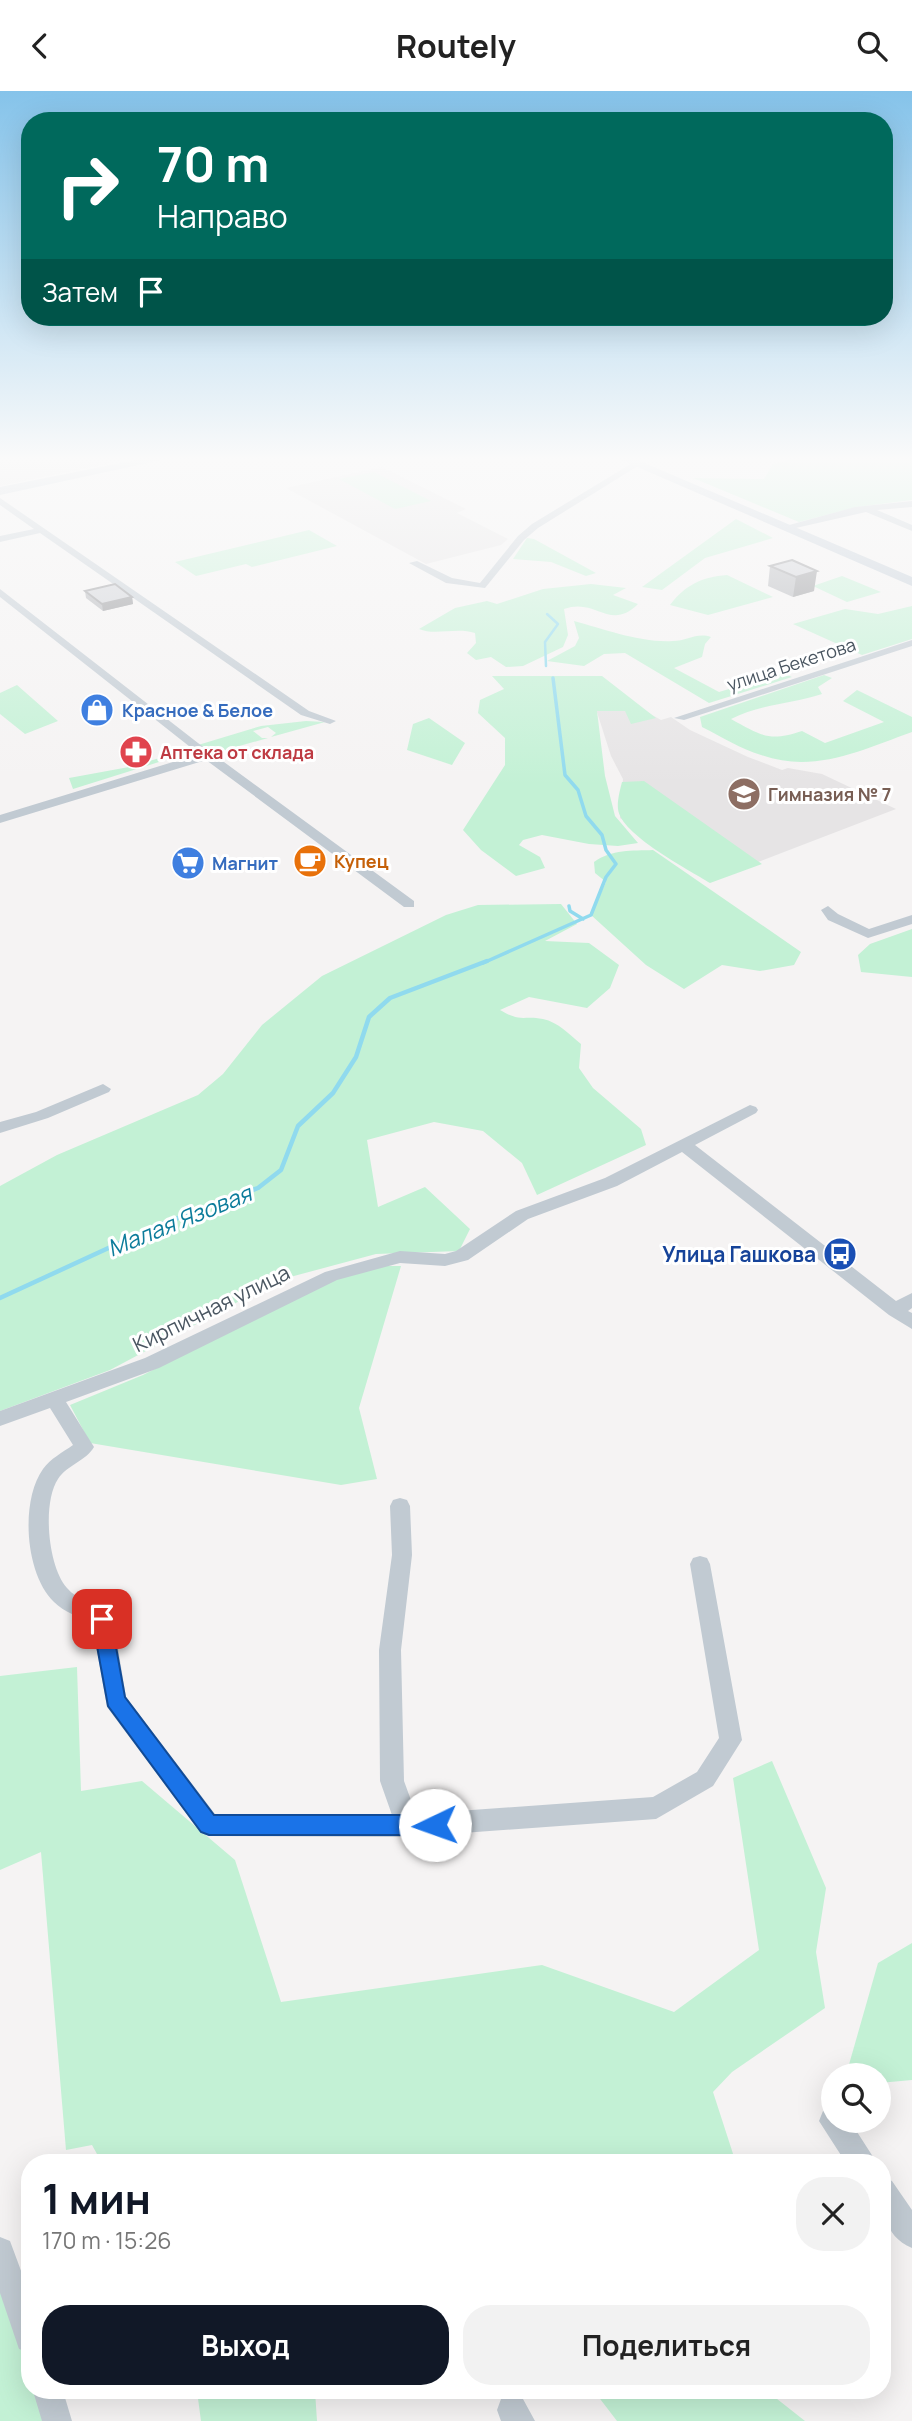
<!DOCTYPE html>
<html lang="ru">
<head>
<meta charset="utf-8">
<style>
  :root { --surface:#fff; --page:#f2f2f2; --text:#222; --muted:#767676; --accent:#111827 }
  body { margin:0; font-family:Manrope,sans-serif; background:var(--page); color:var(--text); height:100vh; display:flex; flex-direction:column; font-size:26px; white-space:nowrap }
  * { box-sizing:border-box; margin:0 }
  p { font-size:23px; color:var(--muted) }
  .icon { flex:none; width:38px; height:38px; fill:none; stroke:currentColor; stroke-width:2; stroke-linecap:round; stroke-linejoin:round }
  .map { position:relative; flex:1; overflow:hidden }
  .drawer { position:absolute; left:21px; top:2063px; width:870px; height:245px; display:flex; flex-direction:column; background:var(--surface); border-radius:28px; box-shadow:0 7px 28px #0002 }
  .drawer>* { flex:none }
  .top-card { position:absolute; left:21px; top:21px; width:872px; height:214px; border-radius:28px; box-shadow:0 7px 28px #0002; background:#00695c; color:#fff; overflow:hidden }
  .buttons { position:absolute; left:821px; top:1972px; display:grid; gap:14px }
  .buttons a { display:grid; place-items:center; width:70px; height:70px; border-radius:50%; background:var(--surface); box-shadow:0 7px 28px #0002; font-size:35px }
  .pin { position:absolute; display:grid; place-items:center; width:60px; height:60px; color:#fff; margin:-30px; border-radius:14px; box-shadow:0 4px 10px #0006 }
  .me { position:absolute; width:77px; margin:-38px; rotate:267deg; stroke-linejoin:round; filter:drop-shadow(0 0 5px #0008) }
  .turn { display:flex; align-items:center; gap:24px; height:147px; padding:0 21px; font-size:32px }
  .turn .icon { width:91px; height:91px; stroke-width:2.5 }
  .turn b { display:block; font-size:49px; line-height:60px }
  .then { display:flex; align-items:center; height:66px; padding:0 21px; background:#0003; gap:14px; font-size:26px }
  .round { display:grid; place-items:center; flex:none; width:74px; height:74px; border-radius:28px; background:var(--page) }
  .headline { display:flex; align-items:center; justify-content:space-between; height:119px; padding:0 21px }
  h1 { font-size:42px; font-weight:700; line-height:52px; color:var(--accent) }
  .primary-button { display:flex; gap:14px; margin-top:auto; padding:14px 21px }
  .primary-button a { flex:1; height:80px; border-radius:28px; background:var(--accent); color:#fff; font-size:28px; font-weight:700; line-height:80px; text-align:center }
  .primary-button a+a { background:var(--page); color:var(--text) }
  header { display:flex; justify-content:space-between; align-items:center; height:91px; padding:0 21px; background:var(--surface); font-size:32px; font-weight:700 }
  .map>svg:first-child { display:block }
  .education { fill:#e6e4e5 }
  .green { fill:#c3f1d5 }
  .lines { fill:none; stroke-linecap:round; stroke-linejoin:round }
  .stream-far2 { stroke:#90daee; stroke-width:2.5 }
  .stream-far1 { stroke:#90daee; stroke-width:3.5 }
  .stream { stroke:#90daee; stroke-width:4.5 }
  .street { fill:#c1cad2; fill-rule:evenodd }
  .secondary { fill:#c1cbd6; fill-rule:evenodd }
  .wall { fill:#b0b2b7 }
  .shaded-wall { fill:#909195 }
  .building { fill:#cdcfd5; stroke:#909195; stroke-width:2 }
  .route { fill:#1a73e8; stroke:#114b97; stroke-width:2 }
  .labels { text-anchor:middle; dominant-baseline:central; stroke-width:6; stroke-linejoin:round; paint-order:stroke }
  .far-street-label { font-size:18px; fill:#4a5661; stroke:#fff }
  .far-shop-label { font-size:18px; font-weight:bold; fill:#366cbe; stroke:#fff; text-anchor:start }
  .far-health-label { font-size:18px; font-weight:bold; fill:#be3a42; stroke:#fff; text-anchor:start }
  .far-education-label { font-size:18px; font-weight:bold; fill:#785e54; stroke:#fff; text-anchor:start }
  .far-food-label { font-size:18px; font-weight:bold; fill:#c56008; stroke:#fff; text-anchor:start }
  .transit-label { font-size:21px; font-weight:bold; fill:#164399; stroke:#fff; text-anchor:end }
  .street-label { font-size:21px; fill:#4a5661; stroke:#fff }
  .water-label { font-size:23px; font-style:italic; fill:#0c7c9b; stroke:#fff }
</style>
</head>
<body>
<header><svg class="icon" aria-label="back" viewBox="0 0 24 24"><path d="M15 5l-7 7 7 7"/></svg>Routely<svg class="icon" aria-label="search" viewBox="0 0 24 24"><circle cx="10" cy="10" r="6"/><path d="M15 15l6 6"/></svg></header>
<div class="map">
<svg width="912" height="2330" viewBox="0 0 912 2330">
  <rect width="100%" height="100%" fill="#f5f3f3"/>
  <path class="education" d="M0,368H131L0,395Z
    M382,376L466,418L457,422L508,448L501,454L426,473L286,397Z
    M631,612L661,629L671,626L690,639L748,666L782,679L788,677L822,683L896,718L709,790L620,727L623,688L611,665L596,618Z"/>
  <path class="green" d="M792,368H912V409L857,416L799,431L693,387L764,388L773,373Z
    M374,381L431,410L395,418L339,388Z
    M736,428L773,447L705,467L662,499L642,496Z
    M309,439L337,455L252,476L246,473L196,485L175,471Z
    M527,447L534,448L596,482L586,485L551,471L513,468Z
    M727,484L773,506L708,524L670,514C685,494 702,486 727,484Z
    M842,485L881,501L847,511L813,495Z
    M591,493L626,497L613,504L638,513C610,541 596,506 564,518L568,544L563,556L523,575L506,576L491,566L476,569L467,562L476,552L475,542C456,536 435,545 419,538L455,517L487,510L497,513L543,498Z
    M912,515V548L862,564L793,533L845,518L878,523Z
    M574,530C604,538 641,552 673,550C687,550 697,541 711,546L705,553L702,566L674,577L719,601L782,582L792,586L709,612L625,562L604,563L584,575L547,570L575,555L579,547Z
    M824,584L832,587L818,596L822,603C791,613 761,613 731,628C762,645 769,651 802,640L825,652L884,631L843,610L857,599L912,626V641C862,659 814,683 761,664C741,658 722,646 702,636L700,626Z
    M492,585H602L656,627L631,633L625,620H597L605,685L615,725L638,752L618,755L589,753L542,744L523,749L519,754L540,766L545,777L516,785L481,759L463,739L505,674V647L478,622L480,609L504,598Z
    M17,594L58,630L25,643L0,623V602Z
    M429,627L465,652L452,674L407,659L413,633Z
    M306,630L325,631L271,646L276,642L268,636L253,640L262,647H268L211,663L198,654L261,635Z
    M163,666L159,671L73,698L69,687L129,676Z
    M644,690L762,773L710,792C689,779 620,743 618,718C617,710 620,699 622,691Z
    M653,759L801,861L794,874L760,880L722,874L684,898L646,874L591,824L606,791L595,782L594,771C612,758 632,760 653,759Z
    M561,813L577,833L545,850L589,852L619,874L610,897L587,917L529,906L500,919C522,932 523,924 543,928C558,931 570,944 581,953L579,977L593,997L641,1038L646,1054L537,1104L522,1072L483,1040L434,1031L367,1049L378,1116L425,1096L470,1138L459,1160L376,1163L279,1189L110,1279L0,1320V1095L57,1064L198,1004L223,983L262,934L322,885L446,824L478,814Z
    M912,838V886L861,881L858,864L870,853Z
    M373,1175H401L359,1317L377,1388L341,1394L90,1352L70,1314L143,1284L332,1188Z
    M77,1576L81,1700L142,1690L235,1769L281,1911L542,1874L674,1921L759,1859L733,1687L772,1670L826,1797L816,1861L825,1917L732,1981L713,2001L736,2072H102L92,2054L66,2059L41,1761L0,1779V1585Z
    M912,1852V1989L879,1992L878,1984H846L878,1872Z
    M0,2179L30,2259V2300H43L46,2330H0Z
    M197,2300H315L317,2330H201Z
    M594,2300H767L805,2330H617Z"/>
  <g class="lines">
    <path class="stream-far2" d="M546,575L545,551L558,533L547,523"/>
    <path class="stream-far1" d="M569,815L570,820L583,828
      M483,872L591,824L606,786L616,773L606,759L602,744L586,725L578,699L565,684L553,587"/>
    <path class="stream" d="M0,1207L154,1136L258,1097L281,1079L298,1035L333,1002L356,966L369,926L390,907L487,870"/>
    <path class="street" d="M634,371L641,373L538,437L524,449L485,497L446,492L409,472L417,470L452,487L480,492L518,445L532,433Z
      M0,407L309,620L336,630L330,633L301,624L40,442L0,451V445L34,438L0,414Z
      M912,410V416L877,419L912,434V440L866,421L787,439L782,436L855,416Z
      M0,498L198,652L414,810V816H404L206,669L0,732V724L199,663L0,506Z
      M912,549V555L684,629L674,627Z
      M828,815L838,823L869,838L912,824V833L868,847L828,829L821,819Z
      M103,993L111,998L109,1001L48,1027L0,1042V1031L36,1021Z
      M750,1014L756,1016L758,1019L756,1022L695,1054L896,1210L912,1202V1217L908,1220L912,1222V1238L889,1224L682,1061L617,1095L528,1128L468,1169L445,1175L400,1172L337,1189L159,1277L66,1311L94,1356C86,1370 67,1374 58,1388C42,1412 48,1476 67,1497C77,1509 96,1514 110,1521L113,1527L126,1606L215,1723L392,1724L380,1690L379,1559L392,1464L390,1415L393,1409L400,1407L407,1409L410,1415L412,1464L401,1559L404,1690L416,1723L653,1706L697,1681L719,1647L690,1473L693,1467L700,1465L707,1467L710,1473L742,1649L713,1695L656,1728L408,1746L209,1745L201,1742L107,1616L92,1532C79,1526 64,1521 54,1511C25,1483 20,1410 43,1378C50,1368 63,1361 73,1354L50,1317L0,1335V1320L145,1267L325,1181L400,1160L445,1163L456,1160L516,1120L605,1087Z
      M833,2016V2030H850L877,2072H846L819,2030L823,2020Z
      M882,2086L892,2090L912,2119V2157C881,2144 882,2114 882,2086Z
      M0,2146L10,2150L30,2204V2262L19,2258L0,2202Z
      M33,2300H63L72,2330H42Z
      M512,2304L523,2308L535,2330H501L497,2319L501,2308Z"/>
    <path class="secondary" d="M141,368H166L0,404V396Z
      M619,368H635L912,486V495Z"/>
  </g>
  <path class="wall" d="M792,469L814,500L793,506L768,495L770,475Z
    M85,500L132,506L133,513L103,520L86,507Z"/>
  <path class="shaded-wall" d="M817,480L814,500L793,506L796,486Z
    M132,506L133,513L103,520L102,513Z"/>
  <path class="building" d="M792,469L817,480L796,486L770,475Z
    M115,493L132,506L102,513L85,500Z"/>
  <linearGradient id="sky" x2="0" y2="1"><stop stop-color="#85c3ea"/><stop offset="0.53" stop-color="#fafafa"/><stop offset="1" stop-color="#fafafa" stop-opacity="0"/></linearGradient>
  <rect width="912" height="694" fill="url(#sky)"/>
  <path class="route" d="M102,1519L108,1522L111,1528L125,1606L214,1724H435L442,1727L446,1734L442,1741L435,1744H209L201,1741L108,1615L92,1528L95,1522Z"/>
  <defs>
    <symbol id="shop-disc" viewBox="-11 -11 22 22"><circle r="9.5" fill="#3f7fe0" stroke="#fff"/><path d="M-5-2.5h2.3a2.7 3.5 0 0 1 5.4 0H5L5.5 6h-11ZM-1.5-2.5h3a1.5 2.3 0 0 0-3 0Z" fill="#fff"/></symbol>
    <symbol id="pharmacy-disc" viewBox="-11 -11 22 22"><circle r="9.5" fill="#e0444e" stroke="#fff"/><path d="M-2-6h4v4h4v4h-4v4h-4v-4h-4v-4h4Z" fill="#fff"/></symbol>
    <symbol id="school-disc" viewBox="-11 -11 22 22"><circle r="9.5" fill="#8d6e63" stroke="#fff"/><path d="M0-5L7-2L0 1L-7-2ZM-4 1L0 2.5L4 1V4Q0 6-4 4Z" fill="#fff"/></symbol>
    <symbol id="cafe-disc" viewBox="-11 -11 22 22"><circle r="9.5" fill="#e8710a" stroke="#fff"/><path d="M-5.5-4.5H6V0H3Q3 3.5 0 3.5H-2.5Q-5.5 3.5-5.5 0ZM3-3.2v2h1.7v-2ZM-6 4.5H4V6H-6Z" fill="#fff"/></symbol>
    <symbol id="supermarket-disc" viewBox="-11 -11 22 22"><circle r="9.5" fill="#3f7fe0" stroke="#fff"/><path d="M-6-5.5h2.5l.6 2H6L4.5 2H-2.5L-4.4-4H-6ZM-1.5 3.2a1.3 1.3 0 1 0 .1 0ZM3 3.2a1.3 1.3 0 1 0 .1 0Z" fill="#fff"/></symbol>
    <symbol id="bus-disc" viewBox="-11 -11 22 22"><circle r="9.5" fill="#1a4fb4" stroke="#fff"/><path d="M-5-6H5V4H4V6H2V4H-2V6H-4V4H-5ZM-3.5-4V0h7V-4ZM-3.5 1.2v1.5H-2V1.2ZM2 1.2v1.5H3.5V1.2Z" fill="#fff"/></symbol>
  </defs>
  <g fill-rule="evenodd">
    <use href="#shop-disc" x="78" y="600" width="38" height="38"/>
    <use href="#pharmacy-disc" x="117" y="642" width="38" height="38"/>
    <use href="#school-disc" x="725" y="684" width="38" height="38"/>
    <use href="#cafe-disc" x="291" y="751" width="38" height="38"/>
    <use href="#supermarket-disc" x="169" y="753" width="38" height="38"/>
    <use href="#bus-disc" x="821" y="1144" width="38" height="38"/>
  </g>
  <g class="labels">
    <g class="far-street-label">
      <text transform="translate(791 573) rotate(-18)">улица Бекетова</text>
    </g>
    <g class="far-shop-label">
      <text x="122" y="619">Красное &amp; Белое</text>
      <text x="212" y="772">Магнит</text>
    </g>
    <g class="far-health-label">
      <text x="160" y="661">Аптека от склада</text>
    </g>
    <g class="far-education-label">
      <text x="768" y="703">Гимназия № 7</text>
    </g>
    <g class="far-food-label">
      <text x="334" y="770">Купец</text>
    </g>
    <g class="transit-label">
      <text x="816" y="1163">Улица Гашкова</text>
    </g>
    <g class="street-label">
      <text transform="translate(211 1217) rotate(-26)">Кирпичная улица</text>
    </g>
    <g class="water-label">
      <text transform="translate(179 1129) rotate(-22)">Малая Язовая</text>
    </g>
  </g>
</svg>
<div class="buttons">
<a><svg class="icon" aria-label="search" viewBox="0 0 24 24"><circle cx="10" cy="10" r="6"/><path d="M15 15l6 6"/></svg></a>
</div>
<div class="pin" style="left:102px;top:1528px;background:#d93025"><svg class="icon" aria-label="arrive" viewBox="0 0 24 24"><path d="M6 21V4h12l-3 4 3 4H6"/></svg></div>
<svg class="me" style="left:435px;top:1734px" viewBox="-20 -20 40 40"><circle r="19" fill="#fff"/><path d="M0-13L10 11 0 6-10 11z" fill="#1a73e8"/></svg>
<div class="top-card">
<div class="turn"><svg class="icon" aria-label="right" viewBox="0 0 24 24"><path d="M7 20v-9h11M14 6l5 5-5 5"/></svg><div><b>70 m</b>Направо</div></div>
<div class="then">Затем<svg class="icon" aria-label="arrive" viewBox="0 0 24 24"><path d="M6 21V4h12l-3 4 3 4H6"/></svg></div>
</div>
<section class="drawer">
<div class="headline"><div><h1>1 мин</h1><p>170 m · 15:26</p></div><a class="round"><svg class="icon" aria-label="close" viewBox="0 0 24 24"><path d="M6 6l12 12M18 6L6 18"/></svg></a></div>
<div class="primary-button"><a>Выход</a><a>Поделиться</a></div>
</section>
</div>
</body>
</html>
